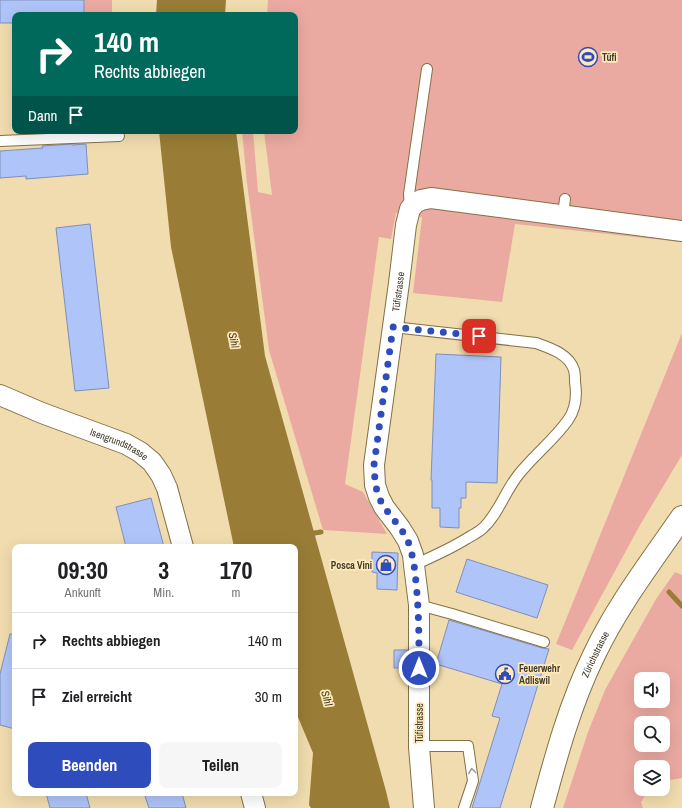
<!DOCTYPE html>
<html lang="de">
<head>
<meta charset="utf-8">
<style>
  :root { --surface:#fff; --page:#f6f6f6; --text:#202124; --muted:#757577; --line:#e0e0e0; --accent:#2f4cbd }
  body { margin:0; font-family:"Archivo Narrow",sans-serif; background:var(--page); color:var(--text); height:100vh; display:flex; flex-direction:column; font-size:15px; white-space:nowrap }
  * { box-sizing:border-box; margin:0 }
  p { font-size:13px; color:var(--muted) }
  .icon { flex:none; width:22px; height:22px; fill:none; stroke:currentColor; stroke-width:2; stroke-linecap:round; stroke-linejoin:round }
  .map { position:relative; flex:1; overflow:hidden }
  .details { position:absolute; left:12px; top:544px; width:286px; height:252px; display:flex; flex-direction:column; background:var(--surface); border-radius:8px; box-shadow:0 4px 16px #0002 }
  .details>* { flex:none }
  .hud { position:absolute; left:12px; top:12px; width:286px; height:122px; border-radius:8px; box-shadow:0 4px 16px #0002; background:#00695c; color:#fff; overflow:hidden }
  .fabs { position:absolute; left:634px; top:672px; display:grid; gap:8px }
  .fabs a { display:grid; place-items:center; width:36px; height:36px; border-radius:8px; background:var(--surface); box-shadow:0 4px 16px #0002; font-size:20px }
  .pin { position:absolute; display:grid; place-items:center; width:34px; height:34px; color:#fff; margin:-17px; border-radius:8px; box-shadow:0 2px 6px #0006 }
  .me { position:absolute; width:44px; margin:-22px; rotate:0deg; stroke-linejoin:round; filter:drop-shadow(0 0 3px #0008) }
  .turn { display:flex; align-items:center; gap:14px; height:84px; padding:0 16px; font-size:18px }
  .turn .icon { width:52px; height:52px; stroke-width:2.5 }
  .turn b { display:block; font-size:28px; line-height:34px }
  .then { display:flex; align-items:center; height:38px; padding:0 16px; background:#0003; gap:8px; font-size:15px }
  .eta { display:flex; justify-content:space-evenly; align-items:center; height:68px; text-align:center }
  .eta b { font-size:24px; font-weight:700; line-height:28px }
  .button { display:flex; gap:8px; margin-top:auto; padding:8px 16px }
  .button a { flex:1; height:46px; border-radius:8px; background:var(--accent); color:#fff; font-size:16px; font-weight:700; line-height:46px; text-align:center }
  .button a+a { background:var(--page); color:var(--text) }
  ul { padding:0; list-style:none }
  li { display:flex; align-items:center; gap:12px; height:56px; padding:0 16px; border-top:1px solid var(--line) }
  li div { flex:1 }
  li b { display:block; font-size:15px }
  li em { font-style:normal }
  .map>svg:first-child { display:block }
  .green { fill:#ebaaa1; fill-rule:evenodd }
  .water { fill:#997d36 }
  .lines { fill:none; stroke-linecap:round; stroke-linejoin:round }
  .stream { stroke:#997d36; stroke-width:5 }
  .building { fill:#afc4f8; stroke:#7f8fb8 }
  .lane-casing { stroke:#837146; stroke-width:12 }
  .street-casing { stroke:#837146; stroke-width:22 }
  .secondary-casing { stroke:#837146; stroke-width:24 }
  .lane { stroke:#fff; stroke-width:10 }
  .street { stroke:#fff; stroke-width:20 }
  .secondary { stroke:#fff; stroke-width:22 }
  .oneway { stroke:#a09c94 }
  .route { stroke:#2f4cbd; stroke-width:7; stroke-dasharray:0 12.6 }
  .labels { text-anchor:middle; dominant-baseline:central; stroke-width:3.5; stroke-linejoin:round; paint-order:stroke }
  .poi-label { font-size:10px; font-weight:bold; fill:#423a28; stroke:#fde9bb; text-anchor:start }
  .street-label { font-size:10px; fill:#423a28; stroke:#fde9bb }
  .water-label { font-size:11px; font-style:italic; fill:#433617; stroke:#fde9bb }
</style>
</head>
<body>
<div class="map">
<svg width="682" height="808" viewBox="0 0 682 808">
  <rect width="100%" height="100%" fill="#f0dcae"/>
  <path class="green" d="M84,0H112V15H84Z
    M268,0H682V242L515,224L502,302L413,293L422,217L396,213L391,239L379,237L345,484L363,492L387,534L323,530L269,350L247,183L242,131H253L258,192L272,195L264,131H295V15H267Z
    M682,333V455L640,525L572,650L556,644Z
    M675,572L682,575V778L663,781V767H641V789H649L641,802L643,808H563L588,732L605,690L656,599ZM641,679H663V701H641ZM641,723H663V745H641Z"/>
  <path class="water" d="M157,0H226L225,15H156Z
    M159,131H236L265,356L386,791L390,808H311L309,805L313,753L295,710V547H234L171,247Z"/>
  <g class="lines">
    <path class="stream" d="M308,534L321,532
      M669,592L682,606"/>
  </g>
  <path class="building" d="M0,0H84V15H15V23H0Z
    M72,144V145L86,144L88,174L26,179V176L0,178V151L43,148L42,146Z
    M90,224L109,388L75,391L56,228Z
    M436,354L501,357L497,483L466,482V498H461V508H459V528L440,527V508H432V480H431Z
    M151,498L164,547H126L116,507Z
    M372,552L398,553L397,590L377,589V573L372,572Z
    M467,559L548,585L537,618L456,592Z
    M449,620L542,648L549,649L500,808H472L500,718L492,716L502,684L436,664Z
    M10,634H15V729L0,725V674Z
    M394,650H408V668H394Z
    M46,793H86L90,808H50Z
    M144,793H182L186,808H149Z"/>
  <g class="lines">
    <defs>
      <path id="lane" d="M0,141L119,136
        M410,209L409,194L427,69
        M563,215L565,199
        M393,327L536,343C550,348 569,354 574,370C575,374 575,378 575,382C577,395 576,409 568,420C554,440 534,455 519,474C505,491 498,515 482,529C477,533 471,536 466,539C450,549 432,557 414,565
        M419,605L452,614L544,642
        M419,747L430,746H468L473,781L464,808"/>
      <g id="street">
        <path id="s1" d="M0,395L42,413L126,444L140,452L152,462L161,475L167,488L183,547"/>
        <path d="M251,793L255,808"/>
        <path id="s2" d="M424,808L419,747V605L414,565L413,555L408,541L400,528L384,507L379,497L375,485L374,465L399,283L406,225L410,209L415,203L421,200L431,198L682,231"/>
      </g>
      <g id="secondary">
        <path id="s3" d="M542,808C556,756 570,704 594,655C617,606 651,562 682,517"/>
      </g>
    </defs>
    <use href="#lane" class="lane-casing"/>
    <use href="#street" class="street-casing"/>
    <use href="#secondary" class="secondary-casing"/>
    <use href="#lane" class="lane"/>
    <use href="#street" class="street"/>
    <use href="#secondary" class="secondary"/>
  </g>
  <defs><path id="oneway-chevron" d="M-2-3.5L2.5 0L-2 3.5" fill="none" stroke-width="1.6" stroke-linecap="round" stroke-linejoin="round"/></defs>
  <use class="oneway" href="#oneway-chevron" transform="translate(472 771) rotate(-98)"/>
  <g class="lines">
    <path class="route" d="M419,668C419,640 419,611 416,583C415,569 413,556 409,544C404,530 393,520 385,508C375,494 375,481 374,465L393,327L479,336"/>
  </g>
  <defs>
    <symbol id="stadium-ring" viewBox="-11 -11 22 22"><circle r="9.5" fill="#fde9bb" stroke="#2f4cbd" stroke-width="1.5"/><path d="M0-5a6.5 5 0 1 0 0 10a6.5 5 0 1 0 0-10ZM-3.5-1.8h7v3.6h-7Z" fill="#2f4cbd"/></symbol>
    <symbol id="shop-ring" viewBox="-11 -11 22 22"><circle r="9.5" fill="#fde9bb" stroke="#2f4cbd" stroke-width="1.5"/><path d="M-5-2.5h2.3a2.7 3.5 0 0 1 5.4 0H5L5.5 6h-11ZM-1.5-2.5h3a1.5 2.3 0 0 0-3 0Z" fill="#2f4cbd"/></symbol>
    <symbol id="civic-ring" viewBox="-11 -11 22 22"><circle r="9.5" fill="#fde9bb" stroke="#2f4cbd" stroke-width="1.5"/><path d="M-.6-6.5H3V-4.5H.6V-3L4-1V1h2V6H-6V1h2V-1L-.6-3ZM-1.2 2.5V6h2.4V2.5Z" fill="#2f4cbd"/></symbol>
  </defs>
  <g fill-rule="evenodd">
    <use href="#stadium-ring" x="577" y="46" width="22" height="22"/>
    <use href="#shop-ring" x="375" y="554" width="22" height="22"/>
    <use href="#civic-ring" x="494" y="663" width="22" height="22"/>
  </g>
  <g class="labels">
    <g class="poi-label">
      <text x="602" y="57">Tüfi</text>
      <text x="372" y="565" text-anchor="end">Posca Vini</text>
      <text x="519" y="668">Feuerwehr<tspan x="519" dy="12">Adliswil</tspan></text>
    </g>
    <g class="street-label">
      <text stroke="none"><textPath href="#s2" startOffset="529">Tüfistrasse</textPath></text>
      <text stroke="none"><textPath href="#s1" startOffset="129">Isengrundstrasse</textPath></text>
      <text stroke="none"><textPath href="#s3" startOffset="163">Zürichstrasse</textPath></text>
      <text transform="translate(419 723) rotate(-90)">Tüfistrasse</text>
    </g>
    <g class="water-label">
      <text transform="translate(234 340) rotate(79)">Sihl</text>
      <text transform="translate(327 698) rotate(74)">Sihl</text>
    </g>
  </g>
</svg>
<div class="fabs">
<a><svg class="icon" aria-label="sound" viewBox="0 0 24 24"><path d="M4 9h4l5-4v14l-5-4H4zM17 9q2 3 0 6"/></svg></a>
<a><svg class="icon" aria-label="search" viewBox="0 0 24 24"><circle cx="10" cy="10" r="6"/><path d="M15 15l6 6"/></svg></a>
<a><svg class="icon" aria-label="layers" viewBox="0 0 24 24"><path d="M12 4l9 5-9 5-9-5zM3 14l9 5 9-5"/></svg></a>
</div>
<div class="pin" style="left:479px;top:336px;background:#d93025"><svg class="icon" aria-label="arrive" viewBox="0 0 24 24"><path d="M6 21V4h12l-3 4 3 4H6"/></svg></div>
<svg class="me" style="left:419px;top:668px" viewBox="-20 -20 40 40"><circle r="17" fill="#2f4cbd" stroke="#fff" stroke-width="3"/><path d="M0-11L8 9 0 5-8 9z" fill="#fff"/></svg>
<div class="hud">
<div class="turn"><svg class="icon" aria-label="right" viewBox="0 0 24 24"><path d="M7 20v-9h11M14 6l5 5-5 5"/></svg><div><b>140 m</b>Rechts abbiegen</div></div>
<div class="then">Dann<svg class="icon" aria-label="arrive" viewBox="0 0 24 24"><path d="M6 21V4h12l-3 4 3 4H6"/></svg></div>
</div>
<section class="details">
<div class="eta">
<div><b>09:30</b><p>Ankunft</p></div>
<div><b>3</b><p>Min.</p></div>
<div><b>170</b><p>m</p></div>
</div>
<ul>
<li><svg class="icon" aria-label="right" viewBox="0 0 24 24"><path d="M7 20v-9h11M14 6l5 5-5 5"/></svg><div><b>Rechts abbiegen</b></div><em>140 m</em></li>
<li><svg class="icon" aria-label="arrive" viewBox="0 0 24 24"><path d="M6 21V4h12l-3 4 3 4H6"/></svg><div><b>Ziel erreicht</b></div><em>30 m</em></li>
</ul>
<div class="button"><a>Beenden</a><a>Teilen</a></div>
</section>
</div>
</body>
</html>
